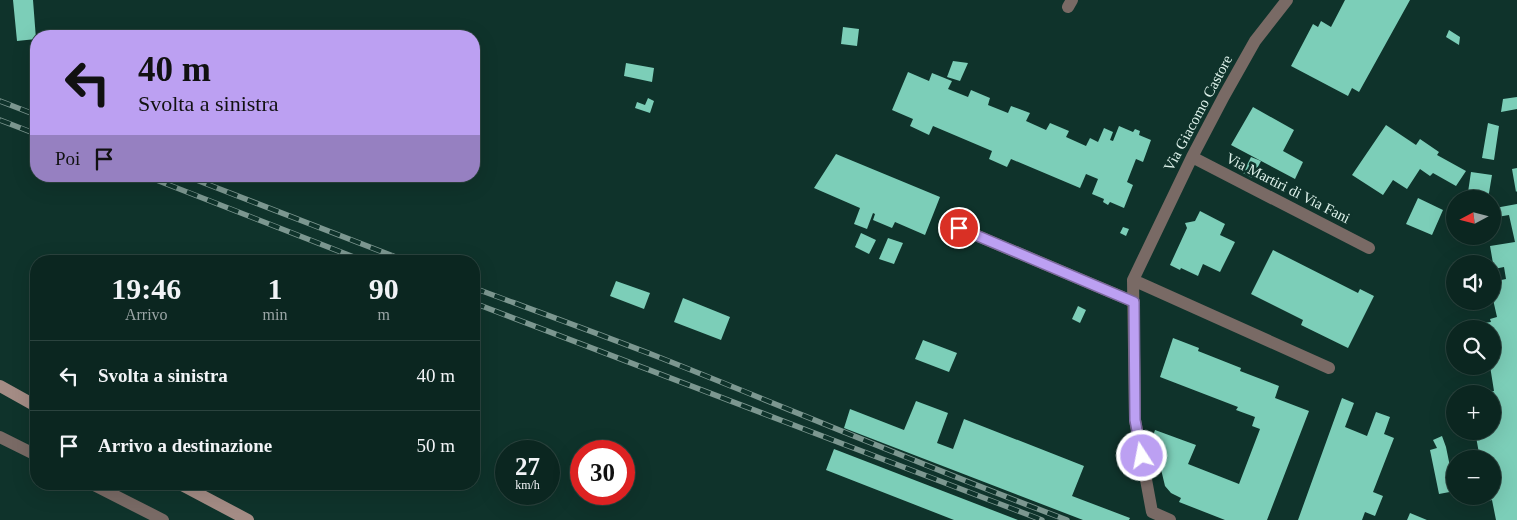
<!DOCTYPE html>
<html lang="it">
<head>
<meta charset="utf-8">
<style>
  :root { --surface:#0b2620; --page:#19322d; --text:#f1f3f6; --muted:#9aa5a5; --line:#2b433e }
  body { margin:0; font-family:Georgia,serif; background:var(--page); color:var(--text); height:100vh; display:flex; flex-direction:column; font-size:19px; white-space:nowrap }
  * { box-sizing:border-box; margin:0 }
  p { font-size:16px; color:var(--muted) }
  .icon { flex:none; width:28px; height:28px; fill:none; stroke:currentColor; stroke-width:2; stroke-linecap:round; stroke-linejoin:round }
  .map { position:relative; flex:1; overflow:hidden }
  .panel { position:absolute; left:30px; top:255px; width:450px; height:235px; display:flex; flex-direction:column; background:var(--surface); border-radius:20px; box-shadow:0 5px 20px #0002,0 0 0 1px var(--line) }
  .panel>* { flex:none }
  .guide { position:absolute; left:30px; top:30px; width:450px; height:152px; border-radius:20px; box-shadow:0 5px 20px #0002,0 0 0 1px var(--line); background:#bca0f2; color:#111; overflow:hidden }
  .needle { width:32px; rotate:263deg }
  .buttons { position:absolute; left:1446px; top:190px; display:grid; gap:10px }
  .buttons a { display:grid; place-items:center; width:55px; height:55px; border-radius:50%; background:var(--surface); box-shadow:0 5px 20px #0002,0 0 0 1px var(--line); font-size:25px }
  .speed { position:absolute; left:495px; top:440px; display:flex; gap:10px; font-size:25px; font-weight:700; text-align:center }
  .speed>* { display:grid; place-content:center; width:65px; height:65px; border-radius:50%; background:var(--surface); box-shadow:0 5px 20px #0002,0 0 0 1px var(--line); line-height:1 }
  .speed small { font-size:12px; font-weight:400 }
  .speed .limit { border:8px solid #d22; background:#fff; color:#111 }
  .pin { position:absolute; display:grid; place-items:center; width:42px; height:42px; color:#fff; margin:-21px; border:2px solid #fff; border-radius:50%; box-shadow:0 1px 5px #0007 }
  .me { position:absolute; width:55px; margin:-28px; rotate:349deg; stroke-linejoin:round; filter:drop-shadow(0 0 4px #0008) }
  .turn { display:flex; align-items:center; gap:18px; height:105px; padding:0 25px; font-size:22px }
  .turn .icon { width:65px; height:65px; stroke-width:2.5 }
  .turn b { display:block; font-size:35px; line-height:42px }
  .then { display:flex; align-items:center; height:48px; padding:0 25px; background:#0003; gap:10px; font-size:19px }
  .eta { display:flex; justify-content:space-evenly; align-items:center; height:85px; text-align:center }
  .eta b { font-size:30px; font-weight:600; line-height:35px }
  ul { padding:0; list-style:none }
  li { display:flex; align-items:center; gap:15px; height:70px; padding:0 25px; border-top:1px solid var(--line) }
  li div { flex:1 }
  li b { display:block; font-size:19px }
  li em { font-style:normal }
  .map>svg:first-child { display:block }
  .building { fill:#7cceb8 }
  .lines { fill:none; stroke-linecap:round; stroke-linejoin:round }
  .lane { stroke:#796a65; stroke-width:12 }
  .street { stroke:#796a65; stroke-width:12 }
  .secondary { stroke:#a48c85; stroke-width:12 }
  .rail-casing { stroke:#7c9790; stroke-width:5.5 }
  .rail { stroke:#0f332b; stroke-width:4; stroke-dasharray:11; stroke-linecap:butt }
  .route-casing { stroke:#7a689d; stroke-width:12 }
  .route { stroke:#bca0f2; stroke-width:9 }
  .labels { text-anchor:middle; dominant-baseline:central; stroke-width:5; stroke-linejoin:round; paint-order:stroke }
  .street-label { font-size:15px; fill:#def2eb; stroke:#0f332b }
</style>
</head>
<body>
<div class="map">
<svg width="1517" height="520" viewBox="0 0 1517 520">
  <rect width="100%" height="100%" fill="#0f332b"/>
  <path class="building" d="M13,0H33L36,39L17,41Z
    M1345,0H1410L1359,92L1352,88L1348,96L1291,66L1313,24L1318,27L1321,21L1331,27Z
    M843,27L859,29L857,46L841,44Z
    M1449,30L1460,37L1459,45L1446,37Z
    M953,61L968,63L960,81L947,77Z
    M626,63L654,68L652,82L624,76Z
    M908,72L929,81L932,73L952,81L948,89L968,97L971,90L990,98L988,105L1008,113L1011,106L1030,113L1026,121L1046,130L1050,123L1069,131L1066,137L1086,146L1090,138L1098,142L1104,128L1113,132L1110,140L1113,141L1119,126L1133,132L1135,129L1140,131L1139,135L1151,140L1143,162L1136,159L1127,182L1133,185L1124,208L1110,202L1108,205L1103,202L1104,199L1092,194L1098,179L1086,174L1080,188L1011,159L1007,167L989,159L992,151L933,126L929,135L910,126L913,119L892,110Z
    M1517,97V109L1501,112L1503,99Z
    M648,98L654,101L650,113L635,108L637,102L645,105Z
    M1253,107L1294,130L1283,151L1303,162L1295,179L1231,145Z
    M1488,123L1499,126L1494,160L1482,158Z
    M1386,125L1416,145L1420,139L1439,152L1437,155L1466,171L1456,186L1433,173L1430,176L1420,169L1407,189L1393,180L1383,195L1352,175Z
    M836,154L940,197L925,235L895,222L892,228L873,220L875,214L873,213L867,229L854,224L860,208L814,188Z
    M1251,157L1261,161L1252,178L1243,173Z
    M1517,168V191L1516,192L1512,169Z
    M1471,172L1492,175L1488,199H1467Z
    M1418,198L1443,210L1432,235L1406,224Z
    M1517,204V520H1496L1492,500L1488,501L1487,496H1492V459H1480L1475,431H1492V394L1483,393L1494,391L1490,366H1492V354H1496L1495,348L1492,349V329H1485L1484,323L1491,322L1490,319L1497,317L1492,295V282L1506,279L1504,267L1494,269L1490,246L1515,242L1509,215L1497,217L1495,208Z
    M1200,211L1225,224L1220,235L1235,242L1220,272L1203,264L1198,276L1181,268L1180,270L1170,265L1187,228L1185,223L1195,221Z
    M1123,227L1129,229L1126,236L1120,233Z
    M861,233L876,240L869,254L855,247Z
    M888,238L903,243L894,264L879,259Z
    M1273,250L1358,293L1360,289L1374,296L1348,348L1301,325L1303,320L1251,294Z
    M616,281L650,293L644,309L610,296Z
    M683,298L730,317L721,340L674,322Z
    M1078,306L1086,310L1080,323L1072,319Z
    M1173,338L1199,348L1198,351L1241,368L1240,371L1279,386L1275,398L1309,411L1267,520H1225L1179,502L1181,498L1171,493L1165,486L1153,436L1155,430L1196,445L1188,464L1239,484L1260,429L1252,426L1255,417L1236,410L1238,407L1160,377Z
    M923,340L957,353L949,372L915,359Z
    M1342,398L1354,403L1345,427L1367,436L1376,412L1390,417L1384,434L1394,438L1373,492L1383,496L1375,516L1365,512L1362,520H1298Z
    M916,401L948,413L937,443L953,449L964,419L1084,466L1072,496L1130,518L1129,520H1083L844,428L850,409L904,430Z
    M1442,436L1446,447L1455,491L1439,494L1430,450L1437,448L1433,440Z
    M834,449L1018,520H954L826,470Z
    M1410,513L1427,520H1407Z"/>
  <g class="lines">
    <path class="lane" d="M959,228L1134,302"/>
    <path class="street" d="M1068,7L1072,0
      M1192,157L1369,248
      M1133,280L1329,368
      M0,437L36,455
      M92,484L163,520
      M1170,520L1152,512L1135,420L1133,280L1192,157L1224,96L1255,41L1287,0"/>
    <path class="secondary" d="M0,386L36,406
      M180,484L248,520"/>
    <defs>
      <path id="rail" d="M0,101L36,115
        M0,120L36,134
        M146,176L364,261
        M186,176L406,261
        M474,288C536,311 599,334 661,358C797,412 931,469 1067,520
        M474,303L1042,520"/>
    </defs>
    <use href="#rail" class="rail-casing"/>
    <use href="#rail" class="rail"/>
  </g>
  <g class="lines">
    <defs>
      <path id="route" d="M959,228L1134,302L1135,420L1142,456"/>
    </defs>
    <use href="#route" class="route-casing"/>
    <use href="#route" class="route"/>
  </g>
  <g class="labels">
    <g class="street-label">
      <text transform="translate(1198 113) rotate(-62)">Via Giacomo Castore</text>
      <text transform="translate(1288 188) rotate(27)">Via Martiri di Via Fani</text>
    </g>
  </g>
</svg>
<div class="buttons">
<a><svg class="needle" viewBox="-14 -14 28 28"><path d="M0-13l5 13h-10z" fill="#e53935"/><path d="M0 13l5-13h-10z" fill="#9aa5a5"/></svg></a>
<a><svg class="icon" aria-label="sound" viewBox="0 0 24 24"><path d="M4 9h4l5-4v14l-5-4H4zM17 9q2 3 0 6"/></svg></a>
<a><svg class="icon" aria-label="search" viewBox="0 0 24 24"><circle cx="10" cy="10" r="6"/><path d="M15 15l6 6"/></svg></a>
<a>+</a>
<a>−</a>
</div>
<div class="speed"><div>27<small>km/h</small></div><div class="limit">30</div></div>
<div class="pin" style="left:959px;top:228px;background:#d93025"><svg class="icon" aria-label="arrive" viewBox="0 0 24 24"><path d="M6 21V4h12l-3 4 3 4H6"/></svg></div>
<svg class="me" style="left:1142px;top:456px" viewBox="-20 -20 40 40"><circle r="17" fill="#bca0f2" stroke="#fff" stroke-width="3"/><path d="M0-11L8 9 0 5-8 9z" fill="#fff"/></svg>
<div class="guide">
<div class="turn"><svg class="icon" aria-label="left" viewBox="0 0 24 24"><path d="M17 20v-9H6M10 6l-5 5 5 5"/></svg><div><b>40 m</b>Svolta a sinistra</div></div>
<div class="then">Poi<svg class="icon" aria-label="arrive" viewBox="0 0 24 24"><path d="M6 21V4h12l-3 4 3 4H6"/></svg></div>
</div>
<section class="panel">
<div class="eta">
<div><b>19:46</b><p>Arrivo</p></div>
<div><b>1</b><p>min</p></div>
<div><b>90</b><p>m</p></div>
</div>
<ul>
<li><svg class="icon" aria-label="left" viewBox="0 0 24 24"><path d="M17 20v-9H6M10 6l-5 5 5 5"/></svg><div><b>Svolta a sinistra</b></div><em>40 m</em></li>
<li><svg class="icon" aria-label="arrive" viewBox="0 0 24 24"><path d="M6 21V4h12l-3 4 3 4H6"/></svg><div><b>Arrivo a destinazione</b></div><em>50 m</em></li>
</ul>
</section>
</div>
</body>
</html>
